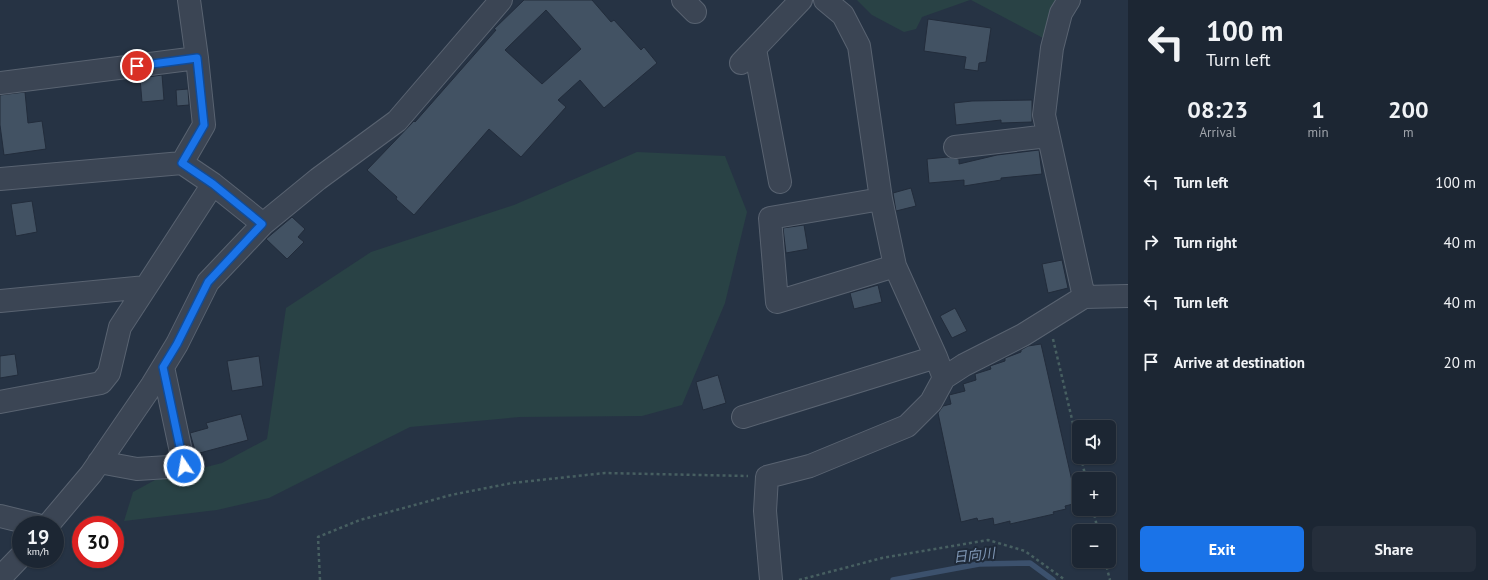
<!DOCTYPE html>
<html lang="en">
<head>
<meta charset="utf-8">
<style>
  :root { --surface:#1c2633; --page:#252e3b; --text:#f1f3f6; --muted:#a0a5ac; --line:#3a434e; --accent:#1a73e8 }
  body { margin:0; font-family:"PT Sans","Noto Sans JP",sans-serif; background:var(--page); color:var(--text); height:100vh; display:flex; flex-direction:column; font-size:15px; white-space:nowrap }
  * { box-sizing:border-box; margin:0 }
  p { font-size:13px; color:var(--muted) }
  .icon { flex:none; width:22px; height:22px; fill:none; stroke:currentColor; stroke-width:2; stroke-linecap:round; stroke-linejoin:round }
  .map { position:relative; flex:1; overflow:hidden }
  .side { display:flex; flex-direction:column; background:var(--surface); width:360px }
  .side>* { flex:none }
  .guide { background:#1c2633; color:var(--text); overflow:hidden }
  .controls { position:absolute; left:1072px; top:420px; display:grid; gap:8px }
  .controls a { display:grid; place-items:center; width:44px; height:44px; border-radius:6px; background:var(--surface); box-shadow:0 1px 3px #0004,0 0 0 1px var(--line); font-size:20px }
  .speed { position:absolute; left:12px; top:516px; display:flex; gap:8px; font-size:20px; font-weight:700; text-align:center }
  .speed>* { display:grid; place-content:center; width:52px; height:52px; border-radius:50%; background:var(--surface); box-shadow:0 1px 3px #0004,0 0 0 1px var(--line); line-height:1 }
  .speed small { font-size:10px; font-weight:400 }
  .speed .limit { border:6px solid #d22; background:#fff; color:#111 }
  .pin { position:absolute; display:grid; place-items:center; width:34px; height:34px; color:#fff; margin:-17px; border:2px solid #fff; border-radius:50%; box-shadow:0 1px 4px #0007 }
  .me { position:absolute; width:44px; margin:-22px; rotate:348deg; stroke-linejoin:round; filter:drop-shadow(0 0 3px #0008) }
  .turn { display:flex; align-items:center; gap:14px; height:84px; padding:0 12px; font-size:18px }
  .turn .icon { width:52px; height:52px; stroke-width:2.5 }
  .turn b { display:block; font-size:28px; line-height:34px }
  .eta { display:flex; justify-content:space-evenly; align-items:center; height:68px; text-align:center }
  .eta b { font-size:24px; font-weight:700; line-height:28px }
  .button { display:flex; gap:8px; margin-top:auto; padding:8px 12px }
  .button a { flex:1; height:46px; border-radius:6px; background:var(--accent); color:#fff; font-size:16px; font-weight:700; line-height:46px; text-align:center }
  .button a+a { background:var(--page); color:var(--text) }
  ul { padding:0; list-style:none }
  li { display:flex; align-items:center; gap:12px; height:60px; padding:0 12px }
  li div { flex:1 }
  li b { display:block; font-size:15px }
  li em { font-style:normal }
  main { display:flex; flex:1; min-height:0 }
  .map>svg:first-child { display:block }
  .green { fill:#294245 }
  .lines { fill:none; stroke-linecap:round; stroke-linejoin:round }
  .stream { stroke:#3c516d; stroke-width:5.5 }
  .building { fill:#425263; stroke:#222c3b; fill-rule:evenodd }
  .minor-casing { stroke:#596371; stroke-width:24 }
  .path { stroke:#475f61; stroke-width:2.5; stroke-dasharray:3 3; stroke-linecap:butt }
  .minor { stroke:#3b4554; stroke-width:22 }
  .route-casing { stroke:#114b97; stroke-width:10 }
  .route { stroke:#1a73e8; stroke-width:7 }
  .labels { text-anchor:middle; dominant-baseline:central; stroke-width:4; stroke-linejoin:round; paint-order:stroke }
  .water-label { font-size:14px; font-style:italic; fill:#7f97b5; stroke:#1f2a39 }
</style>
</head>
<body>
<main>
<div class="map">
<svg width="1128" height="580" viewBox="0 0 1128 580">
  <rect width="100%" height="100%" fill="#263344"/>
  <path class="green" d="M857,0H970L922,17L916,29L904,32L872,15Z
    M971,0H1059L1043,38Z
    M637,152L725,156L747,212L725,303L682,405L642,416L520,417L410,427L269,498L217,510L124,521L133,492L155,480L222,463L267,439L286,308L371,252L514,205Z"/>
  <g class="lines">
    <path class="stream" d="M893,580L979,564L1030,563L1053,580"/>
  </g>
  <path class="building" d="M524,0H592L611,22L614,20L641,50L644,47L657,63L604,108L580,80L558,100L566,107L521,157L489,129L414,215L396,199L397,197L367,170L414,121L415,122L496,30L494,29ZM546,10L581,49L542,84L505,50Z
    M928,19L991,28L986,62L979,63L978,71L964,69L966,57L924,51Z
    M162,75L164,100L142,102L140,78Z
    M188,89L189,105L177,106L176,90Z
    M25,92L28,123L42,121L46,149L4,155L0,125V95Z
    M1032,100V122L1001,123V120L956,125L954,103L972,101Z
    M1039,150L1042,174L1001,178V180L964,186V180L929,183L927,159L948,157L959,159V164L997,155Z
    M911,188L916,206L896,211L893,193Z
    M32,201L37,232L16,236L11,204Z
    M292,217L305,229L298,237L304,242L287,259L266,239Z
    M804,225L808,249L786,253L783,228Z
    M1062,260L1068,288L1048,293L1042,264Z
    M878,285L882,302L854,309L850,293Z
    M955,308L967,331L952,338L940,316Z
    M1041,344L1077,503L1065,506L1066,509L1053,512L1054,514L1010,524V521L994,525L993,518L978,521L977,518L961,522L938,413L943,406L951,404L949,395L965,391L963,384L976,380L975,374L991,369L990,366L1005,361V358L1021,352V350L1028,346Z
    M15,354L18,375L0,378V356Z
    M259,356L263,386L232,391L227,361Z
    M718,375L726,403L703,410L696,382Z
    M241,414L248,440L196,454L190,433L208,428L206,423Z"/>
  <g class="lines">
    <defs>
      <path id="minor" d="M683,0L695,12
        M1069,0L1061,13L1052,48L1044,115L1084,297
        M755,49L780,182
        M741,63L801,0
        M0,83L197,58
        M955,147L1048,136
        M182,163L204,125L197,58L189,0
        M0,179L182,163L213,184L263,224
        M881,199L770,218L777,302L895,266
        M0,301L146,287
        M944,378L964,365L1023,335L1084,297L1128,296
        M0,402L101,383L109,373L120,327L213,184
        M743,417L936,357
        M99,462L137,469L184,466L163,367
        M0,516L37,525
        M48,525L91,474L152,385L177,344L208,282L263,224L318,179L397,121L501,0
        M0,578L21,556
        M771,580L765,511L767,477L810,466L907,426L931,402L944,378L936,357L895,266L881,199L859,46L843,15L825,0"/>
    </defs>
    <use href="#minor" class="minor-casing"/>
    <path class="path" d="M1053,339L1079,449
      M1081,457L1086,479
      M1093,509L1098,531
      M1105,561L1110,580
      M320,580L318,537L360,520L451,495L512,483L605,473L748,476
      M799,580L882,558L988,540L1025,551L1065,580"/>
    <use href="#minor" class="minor"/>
  </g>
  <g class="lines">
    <defs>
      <path id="route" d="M137,66L197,58L204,125L182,163L213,184L262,224L208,282L177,344L163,367L184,466"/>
    </defs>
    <use href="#route" class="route-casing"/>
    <use href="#route" class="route"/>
  </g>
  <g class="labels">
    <g class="water-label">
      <text transform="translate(974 555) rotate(-6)">日向川</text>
    </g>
  </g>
</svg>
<div class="controls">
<a><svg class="icon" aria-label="sound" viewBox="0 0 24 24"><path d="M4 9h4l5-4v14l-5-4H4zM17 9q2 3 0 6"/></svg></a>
<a>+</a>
<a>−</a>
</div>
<div class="speed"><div>19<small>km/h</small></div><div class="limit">30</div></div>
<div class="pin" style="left:137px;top:66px;background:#d93025"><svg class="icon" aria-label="arrive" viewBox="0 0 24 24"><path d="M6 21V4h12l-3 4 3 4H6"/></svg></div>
<svg class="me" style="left:184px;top:466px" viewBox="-20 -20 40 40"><circle r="17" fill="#1a73e8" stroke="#fff" stroke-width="3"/><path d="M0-11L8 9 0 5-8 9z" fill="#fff"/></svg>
</div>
<section class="side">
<div class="guide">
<div class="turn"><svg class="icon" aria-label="left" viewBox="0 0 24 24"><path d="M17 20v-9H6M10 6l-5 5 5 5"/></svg><div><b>100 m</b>Turn left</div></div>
</div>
<div class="eta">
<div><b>08:23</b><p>Arrival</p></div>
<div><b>1</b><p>min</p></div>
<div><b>200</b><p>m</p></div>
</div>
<ul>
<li><svg class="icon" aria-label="left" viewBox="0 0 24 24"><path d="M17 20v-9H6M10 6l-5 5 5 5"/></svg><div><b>Turn left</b></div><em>100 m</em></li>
<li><svg class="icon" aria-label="right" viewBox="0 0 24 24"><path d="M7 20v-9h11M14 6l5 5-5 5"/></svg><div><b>Turn right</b></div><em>40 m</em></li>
<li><svg class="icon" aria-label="left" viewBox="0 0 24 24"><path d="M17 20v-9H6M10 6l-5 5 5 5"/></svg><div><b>Turn left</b></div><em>40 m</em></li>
<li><svg class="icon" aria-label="arrive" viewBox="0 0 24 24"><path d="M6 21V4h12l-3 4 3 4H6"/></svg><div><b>Arrive at destination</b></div><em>20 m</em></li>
</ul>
<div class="button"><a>Exit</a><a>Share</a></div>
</section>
</main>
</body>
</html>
